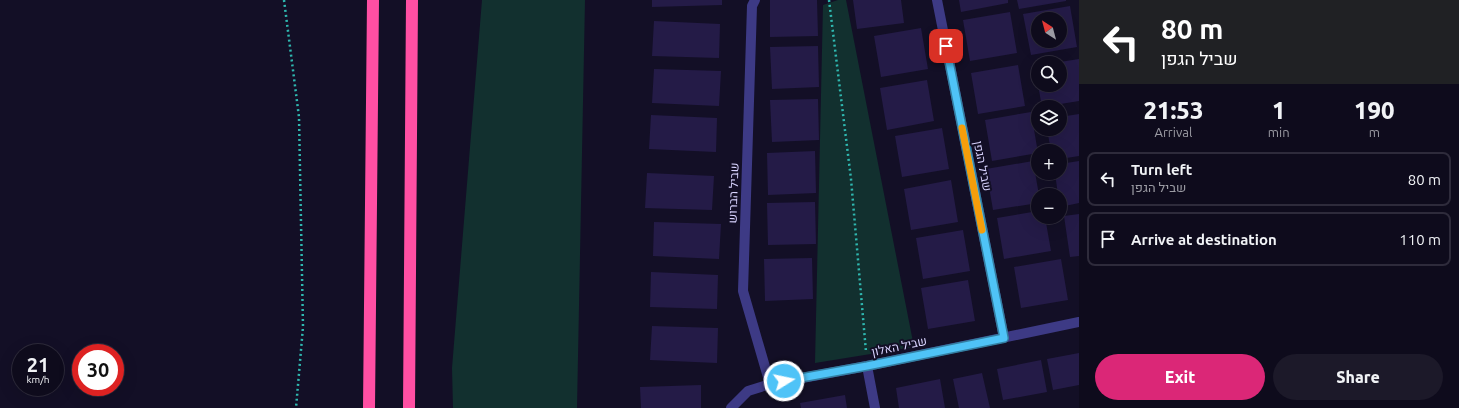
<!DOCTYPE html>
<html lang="en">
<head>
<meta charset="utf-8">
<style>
  :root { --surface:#0e0b1c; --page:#1c1929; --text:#f1f3f6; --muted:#9b9ba3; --line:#2e2b3b; --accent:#db2777 }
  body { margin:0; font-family:Ubuntu,Heebo,sans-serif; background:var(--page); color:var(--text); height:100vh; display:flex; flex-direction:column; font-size:15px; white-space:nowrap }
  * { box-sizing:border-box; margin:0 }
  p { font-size:13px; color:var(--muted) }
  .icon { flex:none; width:22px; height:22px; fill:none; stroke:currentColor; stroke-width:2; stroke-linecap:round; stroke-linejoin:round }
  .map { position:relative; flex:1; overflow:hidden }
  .side { display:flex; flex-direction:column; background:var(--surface); width:380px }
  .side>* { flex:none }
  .guide { background:#202124; color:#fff; overflow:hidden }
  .needle { width:26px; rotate:324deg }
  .controls { position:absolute; left:1031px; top:12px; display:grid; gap:8px }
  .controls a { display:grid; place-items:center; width:36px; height:36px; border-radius:50%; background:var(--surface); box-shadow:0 4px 16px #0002,0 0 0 1px var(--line); font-size:20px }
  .speed { position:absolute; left:12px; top:344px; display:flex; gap:8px; font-size:20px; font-weight:700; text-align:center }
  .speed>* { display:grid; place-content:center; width:52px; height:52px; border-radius:50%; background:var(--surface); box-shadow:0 4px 16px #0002,0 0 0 1px var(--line); line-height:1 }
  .speed small { font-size:10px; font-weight:400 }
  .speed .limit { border:6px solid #d22; background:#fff; color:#111 }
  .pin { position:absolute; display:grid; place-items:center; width:34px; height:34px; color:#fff; margin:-17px; border-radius:8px; box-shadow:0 2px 6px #0006 }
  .me { position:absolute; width:44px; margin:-22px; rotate:80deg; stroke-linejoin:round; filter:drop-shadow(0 0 3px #0008) }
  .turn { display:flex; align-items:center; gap:14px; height:84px; padding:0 16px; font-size:18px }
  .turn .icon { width:52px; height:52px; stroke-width:2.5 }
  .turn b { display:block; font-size:28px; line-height:34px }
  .eta { display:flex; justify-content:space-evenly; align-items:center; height:68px; text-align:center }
  .eta b { font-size:24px; font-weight:800; line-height:28px }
  .primary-button { display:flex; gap:8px; margin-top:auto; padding:8px 16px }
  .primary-button a { flex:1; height:46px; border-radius:24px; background:var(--accent); color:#fff; font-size:16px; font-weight:800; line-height:46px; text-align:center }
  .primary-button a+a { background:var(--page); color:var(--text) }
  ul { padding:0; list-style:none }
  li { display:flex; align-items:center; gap:12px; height:54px; margin:0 8px 6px; padding:0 8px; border:2px solid var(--line); border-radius:8px }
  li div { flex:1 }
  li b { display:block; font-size:15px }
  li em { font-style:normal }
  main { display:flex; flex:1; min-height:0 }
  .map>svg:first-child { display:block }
  .green { fill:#12302f }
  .building { fill:#241b47; fill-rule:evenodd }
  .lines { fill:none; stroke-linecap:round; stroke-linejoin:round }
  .path { stroke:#2fb8b0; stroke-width:2.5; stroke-dasharray:2 3; stroke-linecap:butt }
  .minor { stroke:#3d3a85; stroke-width:10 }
  .highway { stroke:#ff4fa3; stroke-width:12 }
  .route-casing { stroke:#337fa1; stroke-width:10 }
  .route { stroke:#4fc3f7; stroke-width:7 }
  .slow { stroke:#f59e0b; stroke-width:7 }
  .labels { text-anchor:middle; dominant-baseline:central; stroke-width:4; stroke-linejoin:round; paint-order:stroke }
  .street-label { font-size:12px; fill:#d9d4ff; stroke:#130f26 }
</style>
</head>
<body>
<main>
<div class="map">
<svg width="1079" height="408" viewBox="0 0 1079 408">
  <rect width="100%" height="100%" fill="#130f26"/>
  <path class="green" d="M482,0H585L577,408H453L452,368Z
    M838,0H846L914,347L815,363L823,5Z"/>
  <path class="building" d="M652,0H722V5L652,7Z
    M770,0H817L818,36L770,37Z
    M853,0H901L904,23L857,29Z
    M959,0H1008V3L961,12Z
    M1017,0H1066V1L1019,9Z
    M1070,6L1077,47L1031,55L1023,14ZM1038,19H1060V41H1038Z
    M1010,12L1017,53L970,61L963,20Z
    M654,21L720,24L719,58L652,56Z
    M921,28L928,69L881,77L874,36Z
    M818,46L819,87L772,89L770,47Z
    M1079,59V101L1042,107L1038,85H1060V62Z
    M1018,65L1025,106L978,114L971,73Z
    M654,69L721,71L719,106L652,103Z
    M927,80L934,121L887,130L880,88Z
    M818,99L819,140L772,142L770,100Z
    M1031,112L1038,153L992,161L985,120Z
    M1079,114V156L1060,159V151H1051L1047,129H1060V117Z
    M651,115L717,118L716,152L649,149Z
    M942,128L949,169L902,177L895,136Z
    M815,151L816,193L768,195L767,153Z
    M1033,161L1039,195L1038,203L993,210L986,169Z
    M1079,161V203L1060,207V195H1058L1055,173H1060V164Z
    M647,173L714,176L712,210L645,208Z
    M951,180L958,222L911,230L904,189Z
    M815,202L816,244L768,245L767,203Z
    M1038,211V217H1045L1051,251L1004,259L997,218Z
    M1079,214V256L1070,257L1064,216Z
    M654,222L721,224L719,259L653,256Z
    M963,230L970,271L923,279L916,238Z
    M812,258L813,299L765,301L764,259Z
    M1061,259L1068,300L1021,308L1014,267Z
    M651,272L718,275L717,309L650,307Z
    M968,280L975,321L928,329L921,288Z
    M652,326L718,328L717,363L650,360Z
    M1079,353V385L1053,390L1047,359Z
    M1041,360L1047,392L1003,400L997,369Z
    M982,373L990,408H959L953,379Z
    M940,379L945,408H899L896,388Z
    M701,385V408H641L640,387Z
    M845,395L847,408H801L800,403Z"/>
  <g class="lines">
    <path class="path" d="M284,0L299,117L303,327L296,408
      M829,0L851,179L866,352"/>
    <path class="minor" d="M755,0L752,6L743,291L770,384
      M937,0L1004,338
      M867,366L875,408
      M731,408L748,391L770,384L867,366L1079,322"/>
    <path class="highway" d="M369,408L373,0
      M409,408L412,0"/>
  </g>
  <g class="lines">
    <defs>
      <path id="route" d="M784,381L867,366L1004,338L946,46"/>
    </defs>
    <use href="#route" class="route-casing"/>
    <use href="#route" class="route"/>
    <path class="slow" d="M962,128L982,230"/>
  </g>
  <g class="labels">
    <g class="street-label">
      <text transform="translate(983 166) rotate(79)">שביל הגפן</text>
      <text transform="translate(733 193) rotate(-88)">שביל הברוש</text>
      <text transform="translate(899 346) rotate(-12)">שביל האלון</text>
    </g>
  </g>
</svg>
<div class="controls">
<a><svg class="needle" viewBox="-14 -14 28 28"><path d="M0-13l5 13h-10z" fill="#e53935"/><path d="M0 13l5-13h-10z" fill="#9b9ba3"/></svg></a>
<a><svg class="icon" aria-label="search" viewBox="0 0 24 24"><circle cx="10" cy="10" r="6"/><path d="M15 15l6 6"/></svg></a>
<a><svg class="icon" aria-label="layers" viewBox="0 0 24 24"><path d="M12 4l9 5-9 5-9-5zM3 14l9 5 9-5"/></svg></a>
<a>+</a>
<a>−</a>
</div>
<div class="speed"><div>21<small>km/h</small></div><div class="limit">30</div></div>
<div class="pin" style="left:946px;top:46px;background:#d93025"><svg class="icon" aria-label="arrive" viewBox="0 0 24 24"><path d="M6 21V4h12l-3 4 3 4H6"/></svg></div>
<svg class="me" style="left:784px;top:381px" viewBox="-20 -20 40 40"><circle r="17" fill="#4fc3f7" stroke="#fff" stroke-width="3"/><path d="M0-11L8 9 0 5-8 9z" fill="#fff"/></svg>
</div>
<section class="side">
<div class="guide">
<div class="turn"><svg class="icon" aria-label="left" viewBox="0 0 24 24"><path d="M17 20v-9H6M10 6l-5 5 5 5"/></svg><div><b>80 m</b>שביל הגפן</div></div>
</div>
<div class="eta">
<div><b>21:53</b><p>Arrival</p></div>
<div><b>1</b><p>min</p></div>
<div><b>190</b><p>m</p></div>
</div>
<ul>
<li><svg class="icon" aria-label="left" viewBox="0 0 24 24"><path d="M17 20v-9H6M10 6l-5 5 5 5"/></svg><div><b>Turn left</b><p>שביל הגפן</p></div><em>80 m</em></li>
<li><svg class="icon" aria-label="arrive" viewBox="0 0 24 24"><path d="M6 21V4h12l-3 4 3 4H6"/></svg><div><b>Arrive at destination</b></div><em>110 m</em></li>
</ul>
<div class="primary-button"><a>Exit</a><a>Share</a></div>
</section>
</main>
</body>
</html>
